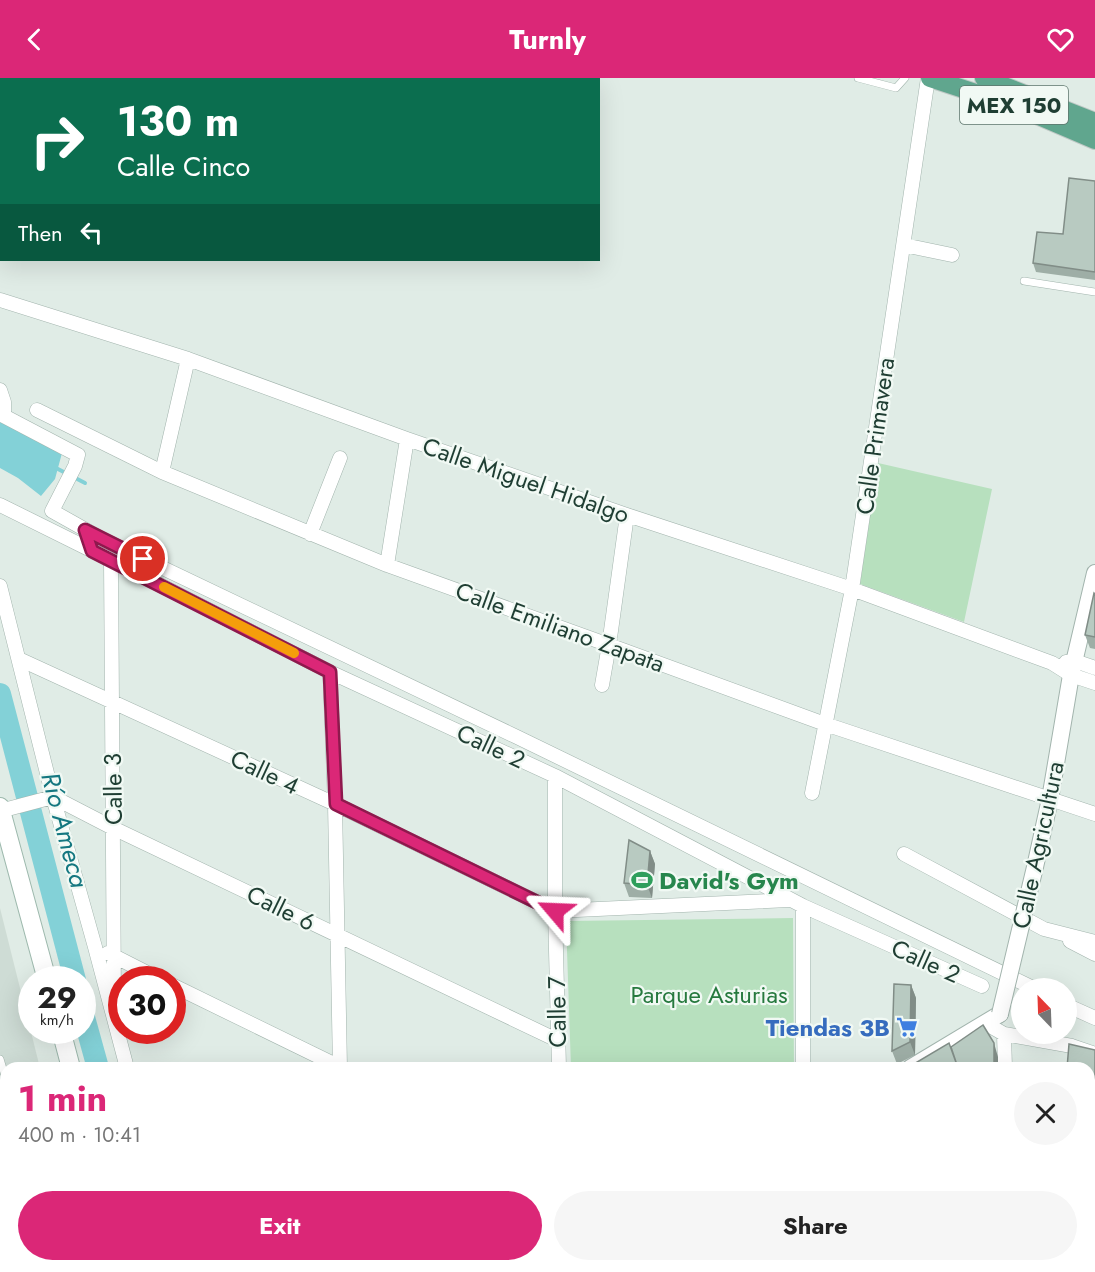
<!DOCTYPE html>
<html lang="en">
<head>
<meta charset="utf-8">
<style>
  :root { --surface:#fff; --page:#f6f6f6; --text:#222; --muted:#767676; --accent:#db2777 }
  body { margin:0; font-family:Jost,sans-serif; background:var(--page); color:var(--text); height:100vh; display:flex; flex-direction:column; font-size:22px; white-space:nowrap }
  * { box-sizing:border-box; margin:0 }
  p { font-size:20px; color:var(--muted) }
  .icon { flex:none; width:33px; height:33px; fill:none; stroke:currentColor; stroke-width:2; stroke-linecap:round; stroke-linejoin:round }
  .map { position:relative; flex:1; overflow:hidden }
  .details { position:absolute; left:0px; top:984px; width:1095px; height:210px; display:flex; flex-direction:column; background:var(--surface); border-radius:18px 18px 0 0; box-shadow:0 6px 24px #0002 }
  .details>* { flex:none }
  .hud { position:absolute; left:0px; top:0px; width:600px; height:183px; box-shadow:0 6px 24px #0002; background:#0b6e4f; color:#fff; overflow:hidden }
  .needle { width:39px; rotate:337deg }
  .controls { position:absolute; left:1011px; top:900px; display:grid; gap:12px }
  .controls a { display:grid; place-items:center; width:66px; height:66px; border-radius:50%; background:var(--surface); box-shadow:0 6px 24px #0002; font-size:30px }
  .speed { position:absolute; left:18px; top:888px; display:flex; gap:12px; font-size:30px; font-weight:700; text-align:center }
  .speed>* { display:grid; place-content:center; width:78px; height:78px; border-radius:50%; background:var(--surface); box-shadow:0 6px 24px #0002; line-height:1 }
  .speed small { font-size:15px; font-weight:400 }
  .speed .limit { border:9px solid #d22; background:#fff; color:#111 }
  .pin { position:absolute; display:grid; place-items:center; width:51px; height:51px; color:#fff; margin:-26px; border:3px solid #fff; border-radius:50%; box-shadow:0 2px 6px #0007 }
  .me { position:absolute; width:66px; margin:-33px; rotate:296deg; stroke-linejoin:round; filter:drop-shadow(0 0 4px #0008) }
  .turn { display:flex; align-items:center; gap:21px; height:126px; padding:0 18px; font-size:27px }
  .turn .icon { width:78px; height:78px; stroke-width:2.5 }
  .turn b { display:block; font-size:42px; line-height:51px }
  .then { display:flex; align-items:center; height:57px; padding:0 18px; background:#0003; gap:12px; font-size:22px }
  .round { display:grid; place-items:center; flex:none; width:63px; height:63px; border-radius:32px; background:var(--page) }
  .summary { display:flex; align-items:center; justify-content:space-between; height:102px; padding:0 18px }
  h1 { font-size:36px; font-weight:700; line-height:45px; color:var(--accent) }
  .action { display:flex; gap:12px; margin-top:auto; padding:12px 18px }
  .action a { flex:1; height:69px; border-radius:36px; background:var(--accent); color:#fff; font-size:24px; font-weight:700; line-height:69px; text-align:center }
  .action a+a { background:var(--page); color:var(--text) }
  header { display:flex; justify-content:space-between; align-items:center; height:78px; padding:0 18px; background:var(--accent); color:#fff; font-size:27px; font-weight:700 }
  .map>svg:first-child { display:block }
  .built { fill:#cedcd5 }
  .green { fill:#b7e0be }
  .water { fill:#83d1d7 }
  .lines { fill:none; stroke-linecap:round; stroke-linejoin:round }
  .stream { stroke:#83d1d7; stroke-width:4 }
  .river { stroke:#83d1d7; stroke-width:22 }
  .service-casing { stroke:#a2b4ad; stroke-width:8 }
  .minor-casing { stroke:#a2b4ad; stroke-width:15 }
  .tertiary-casing { stroke:#a2b4ad; stroke-width:18 }
  .secondary-casing { stroke:#9db9ad; stroke-width:20 }
  .primary-casing { stroke:#c0c9c6; stroke-width:20 }
  .service { stroke:#fff; stroke-width:7 }
  .minor { stroke:#fff; stroke-width:14 }
  .tertiary { stroke:#fff; stroke-width:16 }
  .secondary { stroke:#fff; stroke-width:18 }
  .primary { stroke:#60a68e; stroke-width:18 }
  .tertiary-bridge-casing { stroke:#a2b4ad; stroke-width:18; stroke-linecap:butt }
  .tertiary-bridge { stroke:#fff; stroke-width:16 }
  .wall { fill:#9eaea6 }
  .shaded-wall { fill:#818d87 }
  .building { fill:#b8cac1; stroke:#818d87; stroke-width:1.5 }
  .route-casing { stroke:#8e194d; stroke-width:15 }
  .route { stroke:#db2777; stroke-width:10 }
  .slow { stroke:#f59e0b; stroke-width:10 }
  .labels { text-anchor:middle; dominant-baseline:central; stroke-width:4.5; stroke-linejoin:round; paint-order:stroke }
  .shield { fill:#f1f9f4; stroke:#5e766d; stroke-width:1.5 }
  .shield-label { font-size:22px; font-weight:bold; fill:#1f3e33 }
  .street-label { font-size:24px; fill:#1f3e33; stroke:#f1f9f4 }
  .leisure-label { font-size:24px; font-weight:bold; fill:#27864d; stroke:#f1f9f4; text-anchor:start }
  .park-label { font-size:24px; fill:#26793e; stroke:#f1f9f4 }
  .shop-label { font-size:24px; font-weight:bold; fill:#366cbe; stroke:#f1f9f4; text-anchor:end }
  .water-label { font-size:26px; font-style:italic; fill:#147780; stroke:#f1f9f4 }
</style>
</head>
<body>
<header><svg class="icon" aria-label="back" viewBox="0 0 24 24"><path d="M15 5l-7 7 7 7"/></svg>Turnly<svg class="icon" aria-label="heart" viewBox="0 0 24 24"><path d="M12 20l-8-8c-3-5 5-10 8-4 3-6 11-1 8 4z"/></svg></header>
<div class="map">
<svg width="1095" height="1194" viewBox="0 0 1095 1194">
  <rect width="100%" height="100%" fill="#e0ece6"/>
  <path class="built" d="M0,830L40,990H6V1188H90L92,1194H0Z"/>
  <path class="green" d="M878,385L992,411L964,544L860,506Z
    M793,840L794,990H571L566,843Z
    M753,1188H920L921,1194H755Z"/>
  <path class="water" d="M0,342L62,375L55,401L41,418L18,400L0,390Z"/>
  <g class="lines">
    <path class="stream" d="M56,390L85,405"/>
    <path class="river" d="M0,616L75,902
      M82,932L98,990
      M150,1188L152,1194"/>
    <defs>
      <path id="service" d="M858,0L896,10L905,0
        M1024,203L1095,214
        M0,981L6,1001
        M0,1034L6,1032
        M0,1129L6,1127
        M25,1188L27,1194
        M37,1194L58,1188"/>
      <path id="minor" d="M904,167L952,177
        M0,222L188,281L407,361L627,437L852,511L1052,585L1071,597L1095,605
        M0,312L4,324V338
        M37,332L162,394L387,487L609,567L825,646L1095,736
        M0,336L78,377L75,388L52,433L102,461L517,659L1033,910
        M162,394L188,281
        M0,427L111,482L330,594L555,698L803,828L982,908
        M310,456L340,380
        M111,482L114,921
        M387,487L407,361
        M0,508L53,719L95,869L127,990
        M19,581L335,726L555,833L789,822
        M1066,584L1075,583L1095,590
        M330,594L335,726L340,990
        M602,607L609,567L627,437
        M555,698V833L559,990
        M812,715L852,511L928,0
        M0,733L53,719L113,750L559,963
        M904,776L1044,851L1095,864
        M1070,863L1095,876
        M108,875L161,902
        M172,907L342,990
        M1066,927L1095,940
        M985,945L1004,956L1072,968L1095,976
        M1004,956L1005,990
        M803,990V828
        M182,1188L197,1194
        M345,1188V1194
        M485,1188L497,1194
        M930,1188L932,1194
        M1044,1188L1045,1194
        M728,1194L744,1188"/>
      <path id="tertiary" d="M1035,789L1050,721L1071,597L1095,495
        M910,990L1000,936
        M570,1194L579,1188"/>
      <path id="secondary" d="M0,729L47,902
        M61,952L71,990
        M119,1188L120,1194"/>
      <path id="primary" d="M930,0L1018,29L1095,62
        M984,0L1095,44"/>
    </defs>
    <use href="#service" class="service-casing"/>
    <use href="#minor" class="minor-casing"/>
    <use href="#tertiary" class="tertiary-casing"/>
    <use href="#secondary" class="secondary-casing"/>
    <use href="#primary" class="primary-casing"/>
    <use href="#service" class="service"/>
    <use href="#minor" class="minor"/>
    <use href="#tertiary" class="tertiary"/>
    <use href="#secondary" class="secondary"/>
    <use href="#primary" class="primary"/>
    <defs>
      <path id="tertiary-bridge" d="M1000,936L1035,789"/>
    </defs>
    <use href="#tertiary-bridge" class="tertiary-bridge-casing"/>
    <use href="#tertiary-bridge" class="tertiary-bridge"/>
  </g>
  <path class="wall" d="M1095,103V202L1036,194L1033,185L1063,156Z
    M1095,516V571L1090,570L1085,557Z
    M650,773L655,786L652,820L629,819L624,805Z
    M911,907L916,920L915,977L897,986L892,973Z
    M1095,972V1046L1089,1048V990Z"/>
  <path class="shaded-wall" d="M650,773L655,786L652,820L647,807Z
    M911,907L916,920L915,977L910,964Z
    M994,965L998,979V990H994Z"/>
  <path class="building" d="M1069,100L1095,103V194L1033,185L1037,154L1063,156Z
    M1094,515L1095,516V559L1085,557Z
    M629,762L650,773L647,807L624,805Z
    M894,906L911,907L910,964L892,973Z
    M983,947L994,965V990H958L951,969Z
    M949,965L958,990H907Z
    M1069,966L1095,972V1019L1090,1008H1089V990H1067Z
    M1089,1017H1093L1095,1023V1036L1089,1038Z"/>
  <g class="lines">
    <defs>
      <path id="route" d="M143,481L85,452L92,473L330,594L336,726L555,833"/>
    </defs>
    <use href="#route" class="route-casing"/>
    <use href="#route" class="route"/>
    <path class="slow" d="M164,509L294,575"/>
  </g>
  <defs>
    <symbol id="stadium-bare" viewBox="-9 -9 18 18"><path d="M0-5a6.5 5 0 1 0 0 10a6.5 5 0 1 0 0-10ZM-3.5-1.8h7v3.6h-7Z" fill="#2e9e5b" stroke="#f1f9f4" stroke-width="2.5" paint-order="stroke"/></symbol>
    <symbol id="supermarket-bare" viewBox="-9 -9 18 18"><path d="M-6-5.5h2.5l.6 2H6L4.5 2H-2.5L-4.4-4H-6ZM-1.5 3.2a1.3 1.3 0 1 0 .1 0ZM3 3.2a1.3 1.3 0 1 0 .1 0Z" fill="#3f7fe0" stroke="#f1f9f4" stroke-width="2.5" paint-order="stroke"/></symbol>
  </defs>
  <g fill-rule="evenodd">
    <use href="#stadium-bare" x="627" y="787" width="30" height="30"/>
    <use href="#supermarket-bare" x="892" y="934" width="30" height="30"/>
  </g>
  <g class="labels">
    <rect class="shield" x="960" y="8" width="108" height="38" rx="4.5"/>
    <g class="shield-label">
      <text x="1014" y="27">MEX 150</text>
    </g>
    <g class="street-label">
      <text transform="translate(875 358) rotate(-82)">Calle Primavera</text>
      <text transform="translate(526 402) rotate(19)">Calle Miguel Hidalgo</text>
      <text transform="translate(560 549) rotate(20)">Calle Emiliano Zapata</text>
      <text transform="translate(491 668) rotate(25)">Calle 2</text>
      <text transform="translate(265 694) rotate(25)">Calle 4</text>
      <text transform="translate(113 711) rotate(-91)">Calle 3</text>
      <text transform="translate(1038 767) rotate(-78)">Calle Agricultura</text>
      <text transform="translate(281 830) rotate(26)">Calle 6</text>
      <text transform="translate(926 883) rotate(24)">Calle 2</text>
      <text transform="translate(557 934) rotate(-91)">Calle 7</text>
    </g>
    <g class="leisure-label">
      <text x="659" y="802">David's Gym</text>
    </g>
    <g class="park-label">
      <text x="709" y="916">Parque Asturias</text>
    </g>
    <g class="shop-label">
      <text x="890" y="949">Tiendas 3B</text>
    </g>
    <g class="water-label">
      <text transform="translate(65 752) rotate(75)">Río Ameca</text>
    </g>
  </g>
</svg>
<div class="controls">
<a><svg class="needle" viewBox="-14 -14 28 28"><path d="M0-13l5 13h-10z" fill="#e53935"/><path d="M0 13l5-13h-10z" fill="#767676"/></svg></a>
</div>
<div class="speed"><div>29<small>km/h</small></div><div class="limit">30</div></div>
<div class="pin" style="left:143px;top:481px;background:#d93025"><svg class="icon" aria-label="arrive" viewBox="0 0 24 24"><path d="M6 21V4h12l-3 4 3 4H6"/></svg></div>
<svg class="me" style="left:555px;top:833px" viewBox="-20 -20 40 40"><path d="M0-17L14 15 0 8-14 15z" fill="#db2777" stroke="#fff" stroke-width="4"/></svg>
<div class="hud">
<div class="turn"><svg class="icon" aria-label="right" viewBox="0 0 24 24"><path d="M7 20v-9h11M14 6l5 5-5 5"/></svg><div><b>130 m</b>Calle Cinco</div></div>
<div class="then">Then<svg class="icon" aria-label="left" viewBox="0 0 24 24"><path d="M17 20v-9H6M10 6l-5 5 5 5"/></svg></div>
</div>
<section class="details">
<div class="summary"><div><h1>1 min</h1><p>400 m · 10:41</p></div><a class="round"><svg class="icon" aria-label="close" viewBox="0 0 24 24"><path d="M6 6l12 12M18 6L6 18"/></svg></a></div>
<div class="action"><a>Exit</a><a>Share</a></div>
</section>
</div>
</body>
</html>
